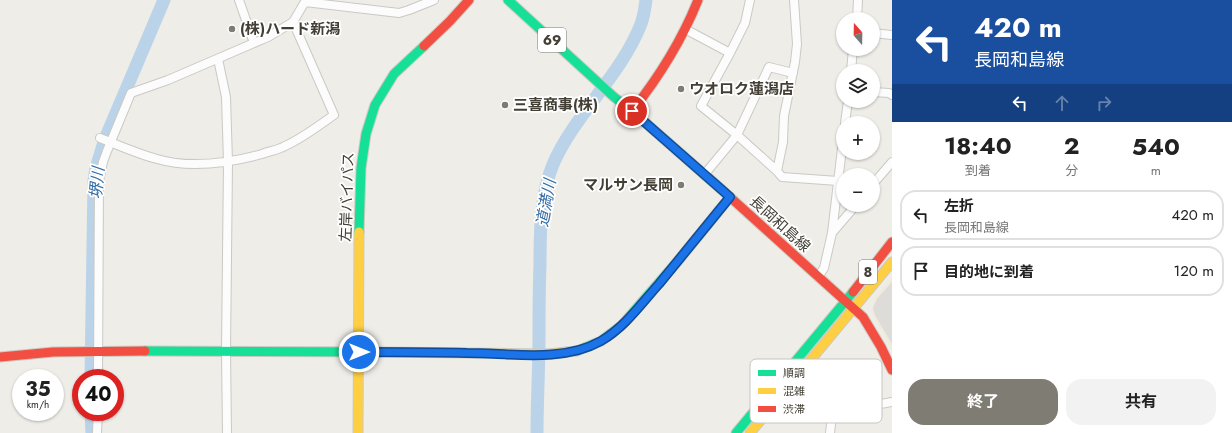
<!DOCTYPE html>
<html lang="ja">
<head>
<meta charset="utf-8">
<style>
  :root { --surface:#fff; --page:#f2f2f2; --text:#222; --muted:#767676; --line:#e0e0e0; --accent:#7f7c74 }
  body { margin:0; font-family:Jost,"Noto Sans JP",sans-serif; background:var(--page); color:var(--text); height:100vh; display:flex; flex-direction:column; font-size:15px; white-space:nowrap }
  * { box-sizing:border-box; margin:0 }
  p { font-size:13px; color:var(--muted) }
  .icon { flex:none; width:22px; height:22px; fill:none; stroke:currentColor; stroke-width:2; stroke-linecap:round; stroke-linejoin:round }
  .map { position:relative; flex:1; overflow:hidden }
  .drawer { display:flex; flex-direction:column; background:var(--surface); width:340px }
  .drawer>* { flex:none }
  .top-card { background:#1a4fa0; color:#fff; overflow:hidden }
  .needle { width:26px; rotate:340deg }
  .fabs { position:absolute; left:836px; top:12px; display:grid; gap:8px }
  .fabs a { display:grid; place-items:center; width:44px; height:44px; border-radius:50%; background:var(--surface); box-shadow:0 1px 3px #0004; font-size:20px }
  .speed { position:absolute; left:12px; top:369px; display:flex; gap:8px; font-size:20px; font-weight:700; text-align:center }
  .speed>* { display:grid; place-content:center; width:52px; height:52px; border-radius:50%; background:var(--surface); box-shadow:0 1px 3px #0004; line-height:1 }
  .speed small { font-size:10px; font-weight:400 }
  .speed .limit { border:6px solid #d22; background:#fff; color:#111 }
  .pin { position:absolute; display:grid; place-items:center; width:34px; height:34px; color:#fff; margin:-17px; border:2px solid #fff; border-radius:50%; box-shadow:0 1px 4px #0007 }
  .me { position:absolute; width:44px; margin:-22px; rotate:90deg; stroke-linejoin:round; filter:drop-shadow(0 0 3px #0008) }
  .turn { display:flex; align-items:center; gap:14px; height:84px; padding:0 16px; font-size:18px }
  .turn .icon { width:52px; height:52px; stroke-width:2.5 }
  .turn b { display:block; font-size:28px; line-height:34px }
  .lanes { display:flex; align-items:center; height:38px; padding:0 16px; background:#0003; justify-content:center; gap:20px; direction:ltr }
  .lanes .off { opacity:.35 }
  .eta { display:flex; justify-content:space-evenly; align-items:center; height:68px; text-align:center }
  .eta b { font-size:24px; font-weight:700; line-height:28px }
  .cta { display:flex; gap:8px; margin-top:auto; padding:8px 16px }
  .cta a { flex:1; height:46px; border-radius:16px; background:var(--accent); color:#fff; font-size:16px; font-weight:700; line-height:46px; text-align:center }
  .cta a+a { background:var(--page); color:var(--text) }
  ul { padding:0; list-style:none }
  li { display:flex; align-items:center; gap:12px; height:50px; margin:0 8px 6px; padding:0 8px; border:2px solid var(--line); border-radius:16px }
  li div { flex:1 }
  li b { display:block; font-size:15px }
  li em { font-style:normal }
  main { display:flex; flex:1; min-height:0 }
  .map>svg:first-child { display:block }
  .commercial { fill:#f0eadb }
  .parking { fill:#dddcd8 }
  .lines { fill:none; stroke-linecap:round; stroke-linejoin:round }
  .river { stroke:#bbd3e9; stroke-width:13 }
  .street-casing { stroke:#cac9c4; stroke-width:10 }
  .fast-casing { stroke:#cccabf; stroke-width:11 }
  .slow-casing { stroke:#cccabf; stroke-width:11 }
  .jam-casing { stroke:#cccabf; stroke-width:11 }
  .street { stroke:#fcfcfc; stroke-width:8 }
  .fast { stroke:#16e098; stroke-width:9 }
  .slow { stroke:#ffcf43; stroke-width:9 }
  .jam { stroke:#f24e42; stroke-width:9 }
  .route-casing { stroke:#114b97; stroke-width:10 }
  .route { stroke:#1a73e8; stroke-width:7 }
  .poi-dot { fill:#7f7c74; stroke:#fff; stroke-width:1.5 }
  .labels { text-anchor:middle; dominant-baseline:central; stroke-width:3.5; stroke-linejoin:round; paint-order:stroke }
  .shield { fill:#fff; stroke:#7b7972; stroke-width:1 }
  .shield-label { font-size:14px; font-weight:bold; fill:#433f35 }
  .poi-label { font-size:15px; font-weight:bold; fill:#433f35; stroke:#fff; text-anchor:start }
  .street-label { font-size:15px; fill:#433f35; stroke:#fff }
  .water-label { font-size:16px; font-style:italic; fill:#366ea7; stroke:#fff }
  .key { fill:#fff; stroke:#c7c5c2; stroke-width:1 }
  .key-label { font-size:11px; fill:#433f35 }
</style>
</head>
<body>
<main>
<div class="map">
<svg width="892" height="433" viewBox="0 0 892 433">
  <rect width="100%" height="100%" fill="#eeede8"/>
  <path class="commercial" d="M892,278V350L872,312L873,304L875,298Z"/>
  <path class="parking" d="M892,282V344L875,315L873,308L877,299Z"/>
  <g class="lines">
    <path class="river" d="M91,378L94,181L96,168L105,139L164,0
      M91,412L92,433
      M537,433C537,401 539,368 539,336C539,313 539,290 540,266C540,232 540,194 554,162C577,112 621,75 641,24C644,16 645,8 646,0"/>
    <defs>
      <path id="street" d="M239,0L254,43
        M750,0L745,23L730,53L701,106L737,135L777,171L782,177L838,181
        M305,2L399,13L409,10L434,0
        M857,19L858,0
        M685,29L730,53
        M873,33L892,35
        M218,59L226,97L228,162L226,351L227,433
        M851,71L853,49
        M873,92L889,93L892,95
        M845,123L848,101
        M100,138C118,145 138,154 157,159C191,169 229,163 262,154C270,151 278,150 285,146C303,138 318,126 334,115L293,22
        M777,171L783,142L784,116L795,62L797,44L794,0
        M704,175L737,135L769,67L793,73
        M873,184L892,162
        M832,233L856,205
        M818,277L824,268L832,233L843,140
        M98,378L99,181L103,162L107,151L131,93L168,80L268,37L293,22L306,0
        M97,433L98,412
        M830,433L832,416L836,412L892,402"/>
      <path id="fast" d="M508,0L614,97L632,111L721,189
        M359,232L361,168L366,134L375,105L394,74L424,46
        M145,351L380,352
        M567,352L577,351L601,341L622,325L677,262L730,197
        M736,433L853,292"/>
      <path id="slow" d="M380,352L548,354L567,352
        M358,433L359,232
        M750,433L892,262"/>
      <path id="jam" d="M424,46L450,21L469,0
        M632,111C659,77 682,40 698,0
        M721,189L863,317L881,347L892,370
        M853,292L892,242
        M0,357L53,352L145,351"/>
    </defs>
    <use href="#street" class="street-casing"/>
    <use href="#fast" class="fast-casing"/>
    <use href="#slow" class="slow-casing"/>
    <use href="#jam" class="jam-casing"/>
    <use href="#street" class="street"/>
    <use href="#fast" class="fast"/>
    <use href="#slow" class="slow"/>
    <use href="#jam" class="jam"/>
  </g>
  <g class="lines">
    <defs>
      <path id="route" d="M359,352C395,352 431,352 467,353C510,353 562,363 601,341C625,327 641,304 659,284C683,255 706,226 730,197L632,111"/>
    </defs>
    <use href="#route" class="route-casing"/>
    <use href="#route" class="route"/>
  </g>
  <g class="poi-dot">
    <circle cx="232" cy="29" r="4"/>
    <circle cx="681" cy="89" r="4"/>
    <circle cx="505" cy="105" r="4"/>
    <circle cx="681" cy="185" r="4"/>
  </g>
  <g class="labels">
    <g class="shield">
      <rect x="538" y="28" width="28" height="24" rx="3"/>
      <rect x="859" y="260" width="18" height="24" rx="3"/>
    </g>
    <g class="shield-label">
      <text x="552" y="40">69</text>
      <text x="868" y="272">8</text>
    </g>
    <g class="poi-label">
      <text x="240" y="29">(株)ハード新潟</text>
      <text x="689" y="89">ウオロク蓮潟店</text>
      <text x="513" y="105">三喜商事(株)</text>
      <text x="673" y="185" text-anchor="end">マルサン長岡</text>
    </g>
    <g class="street-label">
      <text transform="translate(347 197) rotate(-88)">左岸バイパス</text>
      <text transform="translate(780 224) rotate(42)">長岡和島線</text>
    </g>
    <g class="water-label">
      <text transform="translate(97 183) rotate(-85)">堺川</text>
      <text transform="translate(546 203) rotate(-80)">道満川</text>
    </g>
  </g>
  <rect x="750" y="359" width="132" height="64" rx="6" class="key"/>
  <rect x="758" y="370" width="18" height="6" fill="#16e098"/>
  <rect x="758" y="388" width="18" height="6" fill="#ffcf43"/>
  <rect x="758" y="406" width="18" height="6" fill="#f24e42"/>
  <g class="key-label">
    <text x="783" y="377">順調</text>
    <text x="783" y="395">混雑</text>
    <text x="783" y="413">渋滞</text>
  </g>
</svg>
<div class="fabs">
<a><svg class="needle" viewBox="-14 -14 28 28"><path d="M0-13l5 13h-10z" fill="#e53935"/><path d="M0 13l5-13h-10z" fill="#767676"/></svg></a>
<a><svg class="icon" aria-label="layers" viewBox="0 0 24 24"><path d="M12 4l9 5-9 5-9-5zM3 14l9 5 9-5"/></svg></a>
<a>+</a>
<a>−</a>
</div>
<div class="speed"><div>35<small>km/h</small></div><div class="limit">40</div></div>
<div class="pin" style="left:632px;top:111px;background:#d93025"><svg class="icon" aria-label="arrive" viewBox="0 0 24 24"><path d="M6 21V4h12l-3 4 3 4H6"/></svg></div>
<svg class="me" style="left:359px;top:352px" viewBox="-20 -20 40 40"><circle r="17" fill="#1a73e8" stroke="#fff" stroke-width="3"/><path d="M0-11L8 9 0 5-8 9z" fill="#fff"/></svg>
</div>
<section class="drawer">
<div class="top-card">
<div class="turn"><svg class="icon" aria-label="left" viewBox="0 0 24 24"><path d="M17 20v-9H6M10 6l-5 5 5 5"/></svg><div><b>420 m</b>長岡和島線</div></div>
<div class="lanes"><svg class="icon" aria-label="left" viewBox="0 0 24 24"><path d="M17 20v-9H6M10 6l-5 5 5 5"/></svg><svg class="icon off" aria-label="ahead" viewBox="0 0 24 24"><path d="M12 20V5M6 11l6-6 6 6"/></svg><svg class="icon off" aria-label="right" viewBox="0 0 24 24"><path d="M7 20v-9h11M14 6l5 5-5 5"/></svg></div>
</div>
<div class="eta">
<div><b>18:40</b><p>到着</p></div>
<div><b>2</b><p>分</p></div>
<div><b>540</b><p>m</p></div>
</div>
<ul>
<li><svg class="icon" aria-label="left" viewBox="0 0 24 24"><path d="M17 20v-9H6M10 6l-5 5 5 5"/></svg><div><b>左折</b><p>長岡和島線</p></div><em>420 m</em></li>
<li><svg class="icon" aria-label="arrive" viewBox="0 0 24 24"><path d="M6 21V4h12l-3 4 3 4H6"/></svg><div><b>目的地に到着</b></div><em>120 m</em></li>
</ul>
<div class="cta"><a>終了</a><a>共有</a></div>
</section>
</main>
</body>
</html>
